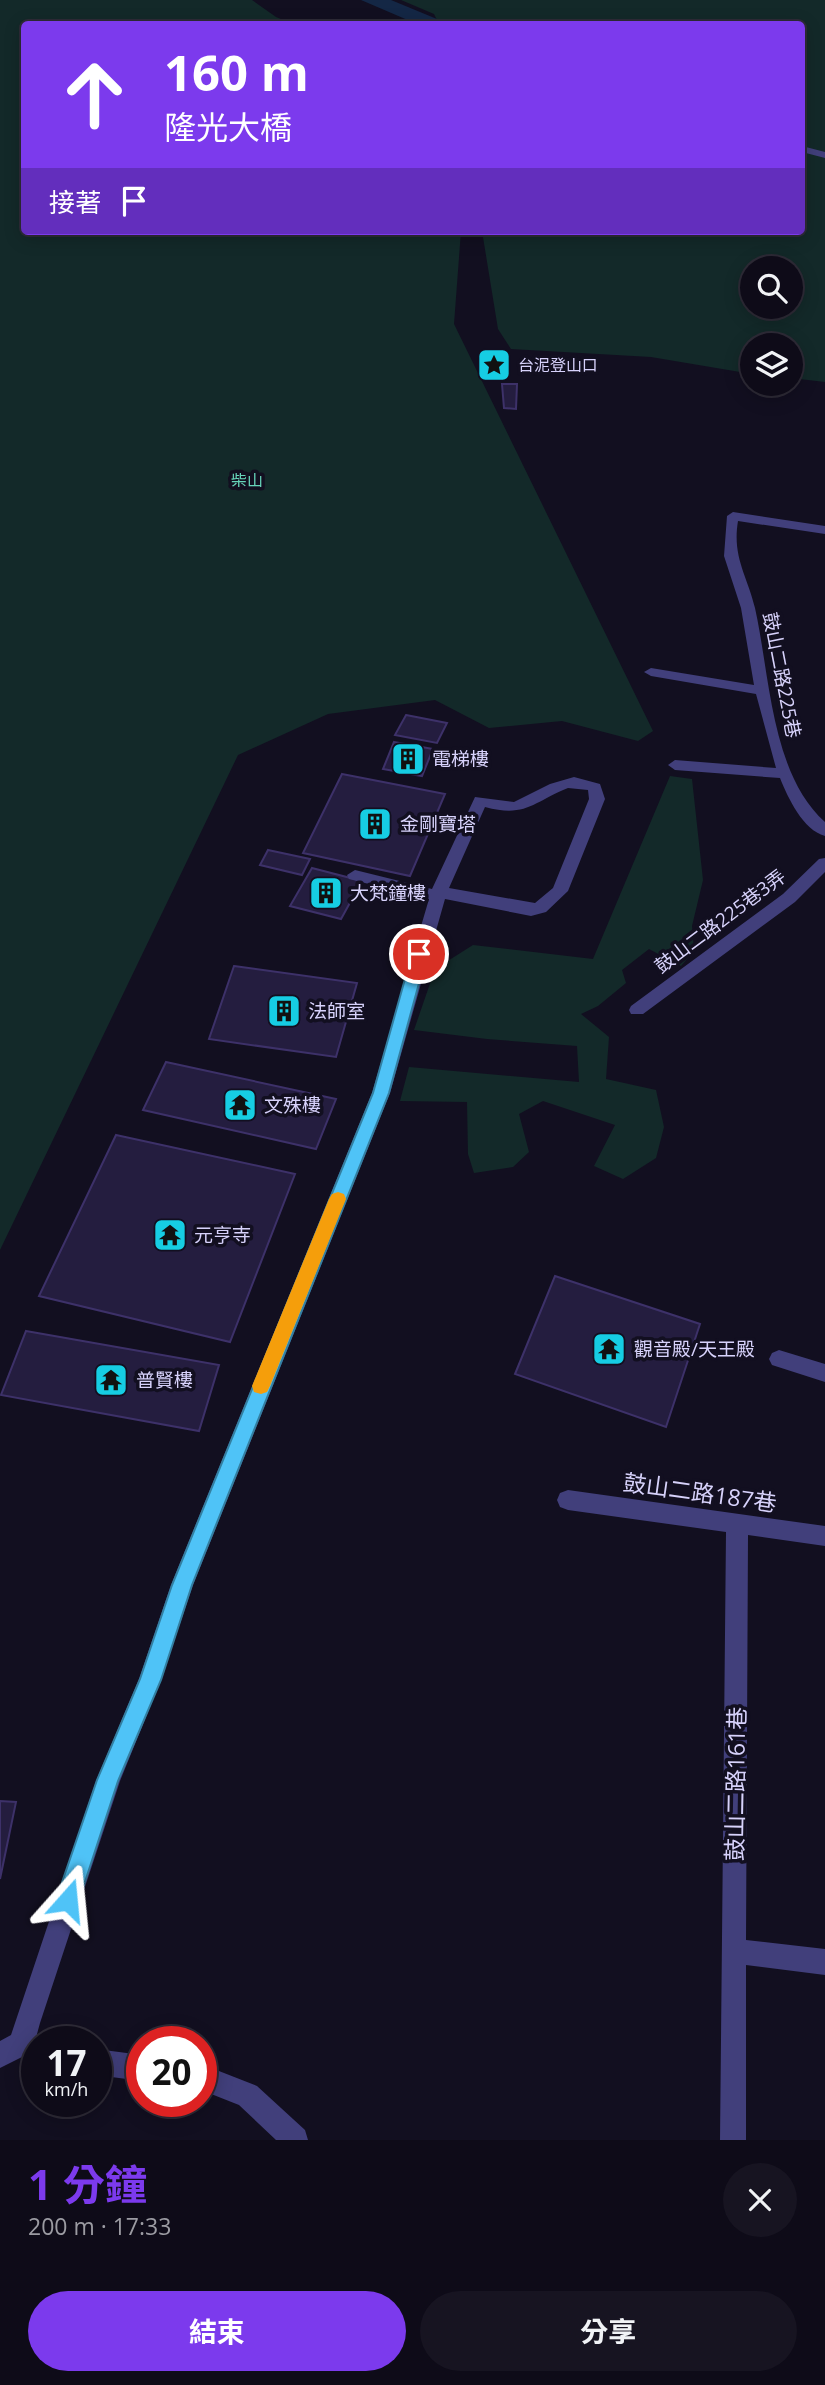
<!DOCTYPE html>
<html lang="zh-TW">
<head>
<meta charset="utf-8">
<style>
  :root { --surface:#0e0b18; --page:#171421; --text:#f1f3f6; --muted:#9b9ba2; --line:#2e2b37; --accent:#7c3aed }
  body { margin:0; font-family:"Open Sans","Noto Sans TC",sans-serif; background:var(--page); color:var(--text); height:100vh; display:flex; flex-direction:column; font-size:26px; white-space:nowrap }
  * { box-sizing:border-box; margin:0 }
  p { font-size:23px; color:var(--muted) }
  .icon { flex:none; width:38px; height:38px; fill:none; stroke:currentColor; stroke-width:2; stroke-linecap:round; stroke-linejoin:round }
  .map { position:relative; height:2140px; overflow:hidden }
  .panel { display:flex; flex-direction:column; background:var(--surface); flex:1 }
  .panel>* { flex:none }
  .top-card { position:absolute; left:21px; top:21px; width:784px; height:214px; border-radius:7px; box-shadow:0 4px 18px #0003,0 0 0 2px var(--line); background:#7c3aed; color:#fff; overflow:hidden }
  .buttons { position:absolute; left:740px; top:256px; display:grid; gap:14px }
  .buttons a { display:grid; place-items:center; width:63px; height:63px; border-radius:50%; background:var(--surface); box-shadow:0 4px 18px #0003,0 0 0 2px var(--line); font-size:35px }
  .speed { position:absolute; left:21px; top:2026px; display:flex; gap:14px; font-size:35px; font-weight:700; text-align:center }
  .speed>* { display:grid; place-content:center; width:91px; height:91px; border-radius:50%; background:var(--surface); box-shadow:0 4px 18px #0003,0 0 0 2px var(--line); line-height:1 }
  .speed small { font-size:18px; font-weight:400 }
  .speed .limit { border:10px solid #d22; background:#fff; color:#111 }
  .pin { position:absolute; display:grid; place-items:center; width:60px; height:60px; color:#fff; margin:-30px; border:4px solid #fff; border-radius:50%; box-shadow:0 2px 7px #0007 }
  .me { position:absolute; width:77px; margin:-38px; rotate:18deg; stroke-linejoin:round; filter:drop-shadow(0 0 5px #0008) }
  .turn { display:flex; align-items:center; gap:24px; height:147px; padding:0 28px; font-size:32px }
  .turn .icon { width:91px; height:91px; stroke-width:2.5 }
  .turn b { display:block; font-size:49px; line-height:60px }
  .then { display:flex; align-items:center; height:66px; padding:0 28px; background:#0003; gap:14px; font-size:26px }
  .round { display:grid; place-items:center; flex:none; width:74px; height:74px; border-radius:37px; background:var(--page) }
  .summary { display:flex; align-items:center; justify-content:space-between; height:119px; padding:0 28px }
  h1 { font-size:42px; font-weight:700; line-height:52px; color:var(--accent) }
  .primary-button { display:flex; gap:14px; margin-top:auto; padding:14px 28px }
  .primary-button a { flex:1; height:80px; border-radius:42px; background:var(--accent); color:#fff; font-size:28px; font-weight:700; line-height:80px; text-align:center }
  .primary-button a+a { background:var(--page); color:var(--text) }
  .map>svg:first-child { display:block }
  .green { fill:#132929; fill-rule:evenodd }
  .water { fill:#142745 }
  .building { fill:#241d3f; stroke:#3d3169; stroke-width:2 }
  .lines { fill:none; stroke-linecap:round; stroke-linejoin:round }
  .minor { fill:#413f7b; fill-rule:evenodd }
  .route { fill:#4fc3f7; stroke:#337fa1; stroke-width:2 }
  .slow { fill:#f59e0b }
  .labels { text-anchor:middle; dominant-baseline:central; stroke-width:7; stroke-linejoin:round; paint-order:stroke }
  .far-poi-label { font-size:16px; fill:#d7d2fb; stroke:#120f20; text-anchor:start }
  .far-park-label { font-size:16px; fill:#66d3b9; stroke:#120f20 }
  .street-label { font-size:19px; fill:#d7d2fb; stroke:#120f20 }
  .poi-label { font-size:19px; fill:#d7d2fb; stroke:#120f20; text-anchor:start }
  .near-street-label { font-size:23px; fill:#d7d2fb; stroke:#120f20 }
</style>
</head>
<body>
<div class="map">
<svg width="825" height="2140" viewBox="0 0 825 2140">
  <rect width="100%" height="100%" fill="#120f20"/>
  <path class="green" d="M0,0H252L276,17L293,24H24V231H461L454,324L653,731L638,741L562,721L489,728L435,700L328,714L238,755L0,1250Z
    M401,0H825V382L791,378V345H752V374L651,357L511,349L498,329L482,231H802V24H439L434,14ZM752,268H791V306H752Z
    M670,776L692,779L703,880L692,926L694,951L681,966L649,949L622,970L626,983L598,1006L581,1014L609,1037L606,1079L656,1090L664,1127L656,1158L623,1179L594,1166L615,1125L543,1101L519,1114L529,1152L513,1167L474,1173L468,1154L467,1102L400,1101L409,1067L579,1082L577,1046L487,1039L414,1030L435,969L473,945L593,959Z"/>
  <path class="water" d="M361,0H391L449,24H417Z"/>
  <path class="building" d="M502,384H517L516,409L504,408Z
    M406,715L447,723L437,743L395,735Z
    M394,742L433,749L422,776L383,769Z
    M342,774L445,794L410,876L303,853Z
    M268,850L310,859L302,875L260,865Z
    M312,868L362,881L341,919L290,906Z
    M234,966L357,983L336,1057L209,1039Z
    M166,1062L336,1099L316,1149L143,1110Z
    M116,1135L295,1174L230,1342L39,1296Z
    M555,1276L700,1324L666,1427L515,1374Z
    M26,1331L219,1365L199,1431L1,1395Z
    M0,1801L16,1802L0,1879Z"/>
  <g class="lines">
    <path class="minor" d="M802,146L825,152V158L802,152Z
      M733,512L825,526V534L738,521C732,557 747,575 755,608C770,675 771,774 825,822V836C803,830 788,798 780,778L675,770L668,765L675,760L776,768L756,694L651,676L644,672L651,668L754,685L741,608L724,556L727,516Z
      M574,777L600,784L605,799L568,891L546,912L531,916L445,899L390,1093L193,1585L161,1680L120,1781L40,2023L37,2034L46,2038L48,2042H37V2060L24,2056L0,2068V2041L11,2035L96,1781L139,1679L171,1585L372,1093L429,899L349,879L347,875L355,870L432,889L475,797L514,802L550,784ZM568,788L588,790L589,799L553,888L535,903L449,888L485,807C526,818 533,802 568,788Z
      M825,858V872L795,902L643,1014H631L629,1010L631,1006L783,894L819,859Z
      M779,1350L825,1364V1382L772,1365L769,1359L772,1353Z
      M568,1490L825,1526V1546L748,1535L746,1940L825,1949V1975L746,1965V2140H720L726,1532L568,1510L560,1507L557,1500L560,1493Z
      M96,2049L142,2055V2081L96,2075Z
      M201,2064L257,2086L305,2130L308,2140H276L239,2105L201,2090Z"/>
  </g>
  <path class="route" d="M419,949L427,954L389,1093L192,1585L161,1680L118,1781L79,1900L76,1908L68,1912L60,1908L56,1900L97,1780L140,1679L172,1585L373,1093L412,954Z"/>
  <path class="slow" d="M338,1192L344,1194L346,1199L270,1386L267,1392L261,1394L254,1392L252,1386L329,1199L332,1194Z"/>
  <defs>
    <symbol id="sight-square" viewBox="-11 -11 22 22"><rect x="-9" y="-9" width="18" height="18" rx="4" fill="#16cde3" stroke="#120f20"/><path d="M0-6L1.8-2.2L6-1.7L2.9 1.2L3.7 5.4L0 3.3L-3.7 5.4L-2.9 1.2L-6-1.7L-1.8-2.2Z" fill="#111"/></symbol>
    <symbol id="building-square" viewBox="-11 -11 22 22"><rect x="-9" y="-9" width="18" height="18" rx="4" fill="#16cde3" stroke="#120f20"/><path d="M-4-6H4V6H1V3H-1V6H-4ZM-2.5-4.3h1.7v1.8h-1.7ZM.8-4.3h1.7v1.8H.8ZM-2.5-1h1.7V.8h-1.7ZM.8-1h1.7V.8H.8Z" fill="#111"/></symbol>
    <symbol id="temple-square" viewBox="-11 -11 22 22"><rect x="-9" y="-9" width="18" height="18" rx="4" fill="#16cde3" stroke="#120f20"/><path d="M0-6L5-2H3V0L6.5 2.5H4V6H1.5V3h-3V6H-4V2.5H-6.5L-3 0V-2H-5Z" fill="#111"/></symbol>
  </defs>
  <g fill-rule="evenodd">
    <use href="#sight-square" x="475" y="346" width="38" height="38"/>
    <use href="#building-square" x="389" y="740" width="38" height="38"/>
    <use href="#building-square" x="356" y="805" width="38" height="38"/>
    <use href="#building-square" x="307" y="874" width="38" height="38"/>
    <use href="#building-square" x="265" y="992" width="38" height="38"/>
    <use href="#temple-square" x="221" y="1086" width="38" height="38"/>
    <use href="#temple-square" x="151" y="1216" width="38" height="38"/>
    <use href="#temple-square" x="590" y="1330" width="38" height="38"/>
    <use href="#temple-square" x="92" y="1361" width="38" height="38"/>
  </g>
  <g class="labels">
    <g class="far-poi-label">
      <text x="518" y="365">台泥登山口</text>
    </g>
    <g class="far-park-label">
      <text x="247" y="480">柴山</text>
    </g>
    <g class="street-label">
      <text transform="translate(782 675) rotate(79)">鼓山二路225巷</text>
      <text transform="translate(720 921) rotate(-37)">鼓山二路225巷3弄</text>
    </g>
    <g class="poi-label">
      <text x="432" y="759">電梯樓</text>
      <text x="400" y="824">金剛寶塔</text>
      <text x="350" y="893">大梵鐘樓</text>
      <text x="308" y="1011">法師室</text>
      <text x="264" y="1105">文殊樓</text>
      <text x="194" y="1235">元亨寺</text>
      <text x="634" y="1349">觀音殿/天王殿</text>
      <text x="136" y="1380">普賢樓</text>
    </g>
    <g class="near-street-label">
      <text transform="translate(700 1492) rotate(8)">鼓山二路187巷</text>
      <text transform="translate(735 1784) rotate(-89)">鼓山二路161巷</text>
    </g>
  </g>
</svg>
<div class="buttons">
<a><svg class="icon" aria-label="search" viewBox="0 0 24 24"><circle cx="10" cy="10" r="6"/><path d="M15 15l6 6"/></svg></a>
<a><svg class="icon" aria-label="layers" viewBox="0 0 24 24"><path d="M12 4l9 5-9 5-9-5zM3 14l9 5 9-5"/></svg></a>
</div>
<div class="speed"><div>17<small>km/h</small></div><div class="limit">20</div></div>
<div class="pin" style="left:419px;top:954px;background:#d93025"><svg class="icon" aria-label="arrive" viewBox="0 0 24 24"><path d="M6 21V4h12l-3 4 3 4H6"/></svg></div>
<svg class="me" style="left:68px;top:1900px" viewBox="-20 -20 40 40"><path d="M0-17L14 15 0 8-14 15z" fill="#4fc3f7" stroke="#fff" stroke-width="4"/></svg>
<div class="top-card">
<div class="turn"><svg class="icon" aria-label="ahead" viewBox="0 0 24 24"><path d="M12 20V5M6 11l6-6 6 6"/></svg><div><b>160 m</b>隆光大橋</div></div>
<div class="then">接著<svg class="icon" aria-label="arrive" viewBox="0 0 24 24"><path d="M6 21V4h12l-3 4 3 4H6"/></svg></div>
</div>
</div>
<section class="panel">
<div class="summary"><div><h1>1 分鐘</h1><p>200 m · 17:33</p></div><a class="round"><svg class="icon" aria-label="close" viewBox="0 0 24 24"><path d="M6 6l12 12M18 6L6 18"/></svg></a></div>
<div class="primary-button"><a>結束</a><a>分享</a></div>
</section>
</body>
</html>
